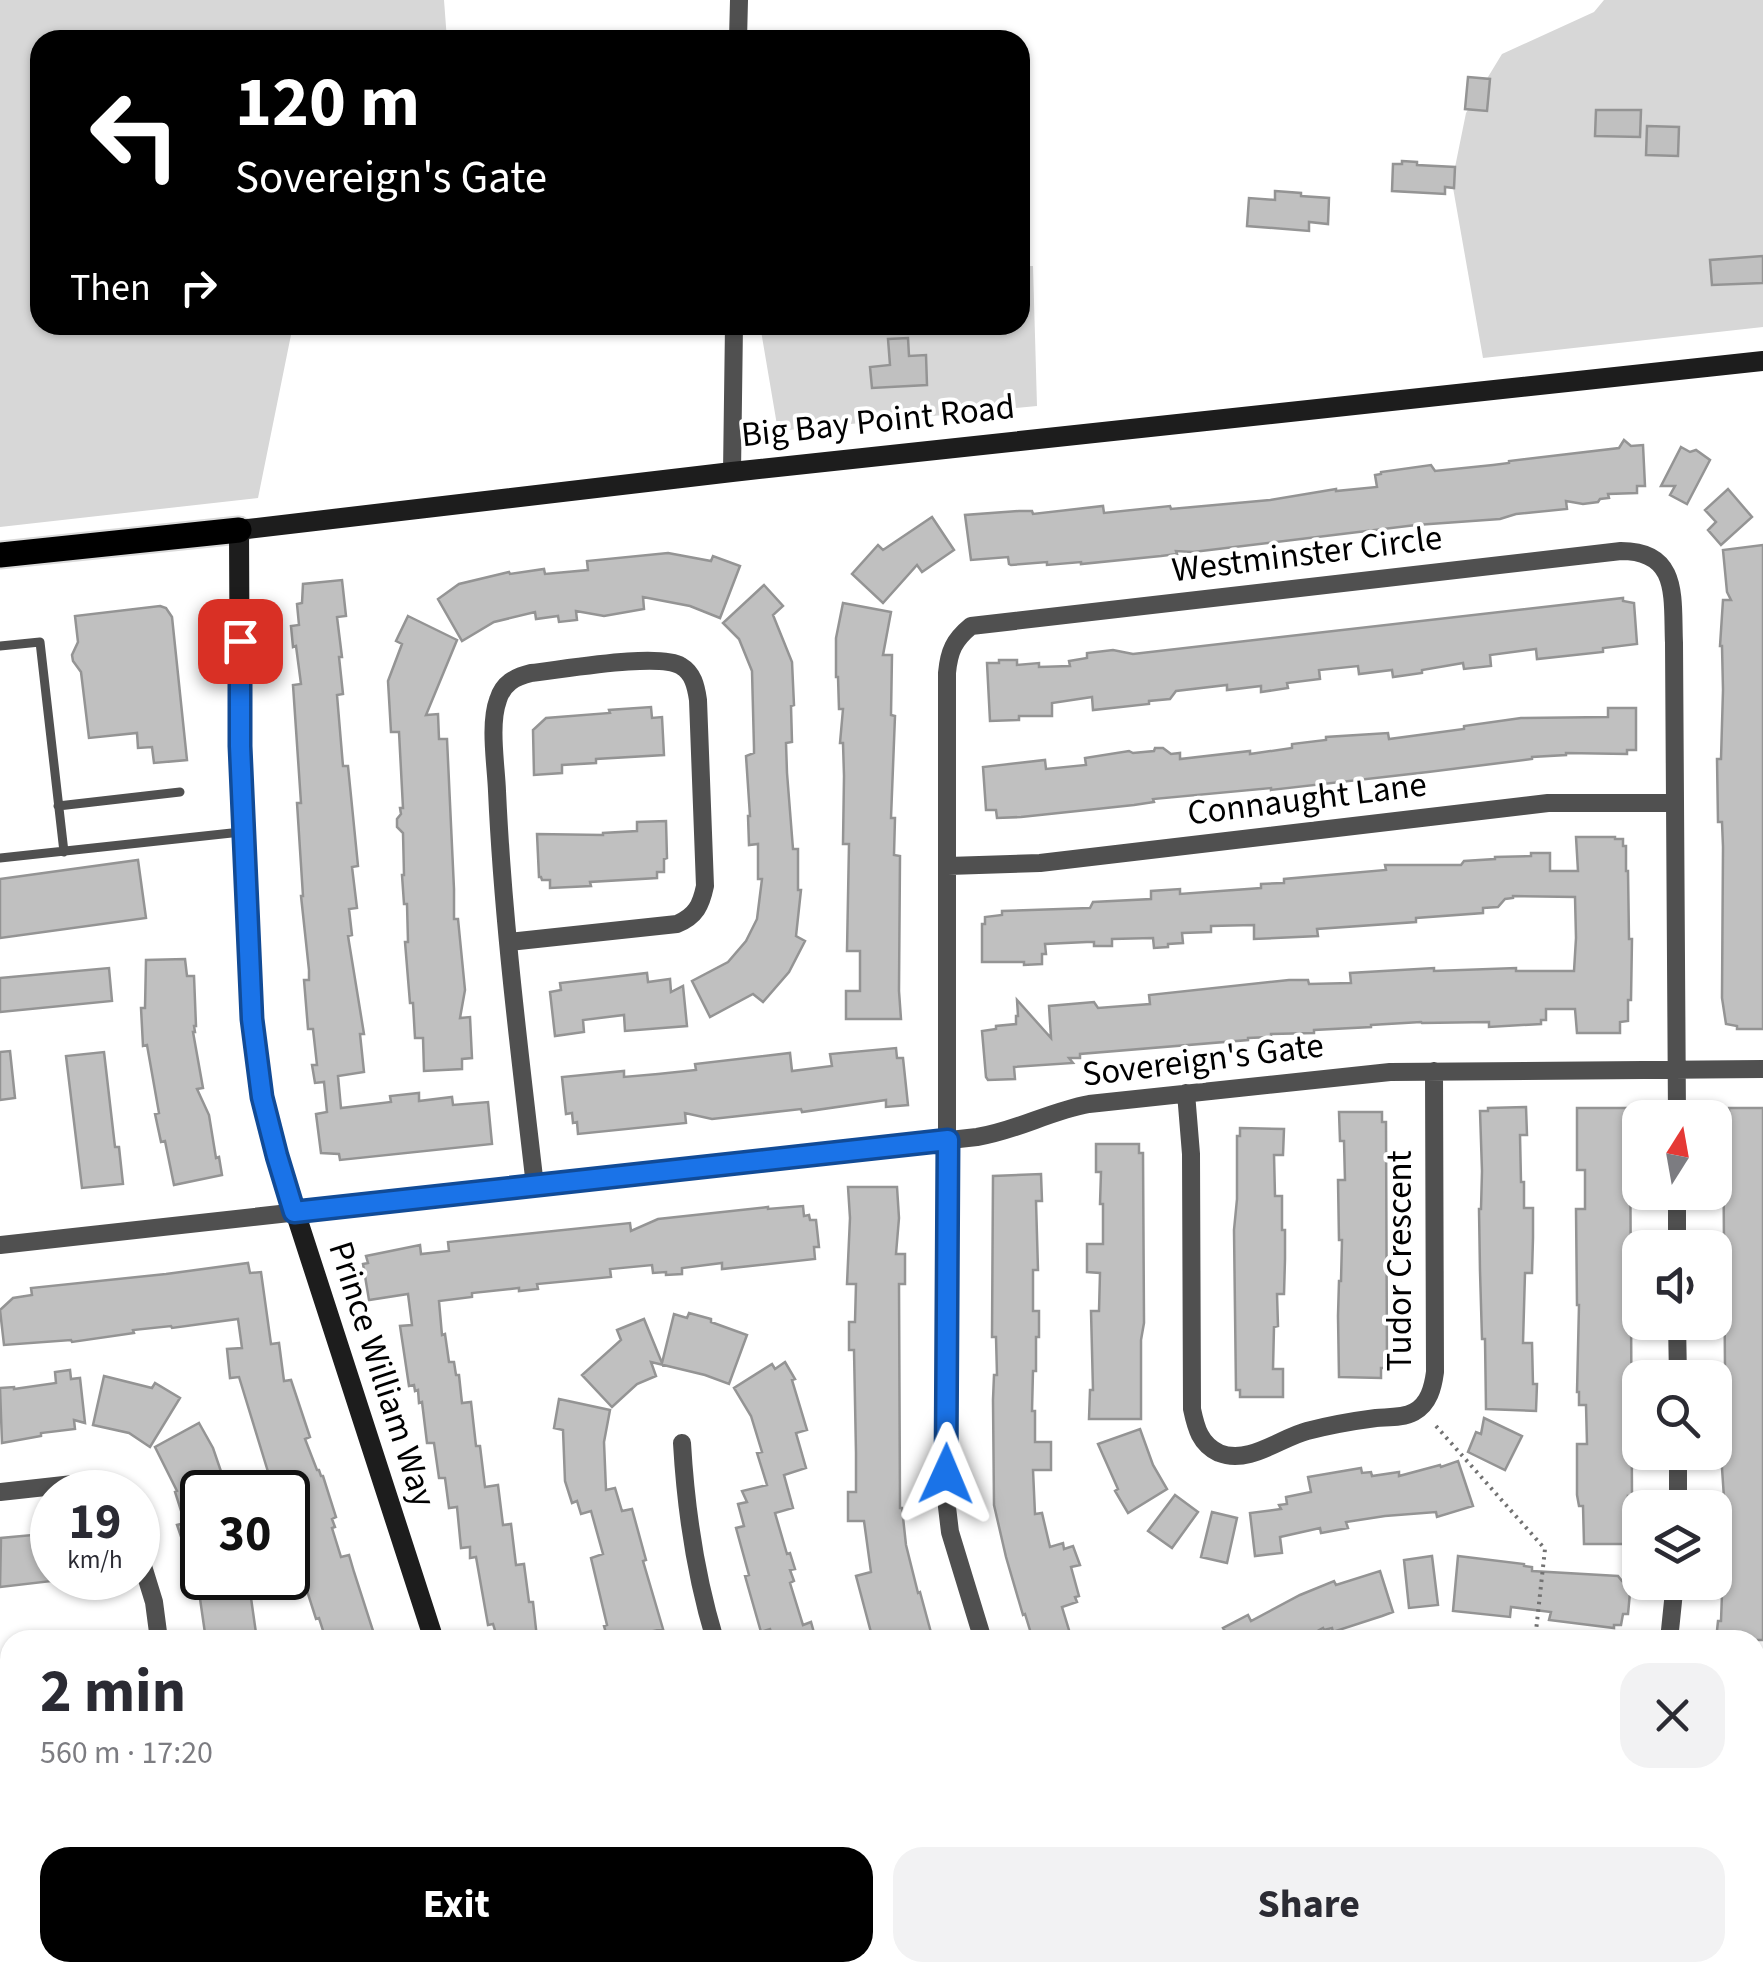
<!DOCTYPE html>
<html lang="en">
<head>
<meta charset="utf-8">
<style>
  :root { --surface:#fff; --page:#f2f2f3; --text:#2b2b33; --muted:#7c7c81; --accent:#000 }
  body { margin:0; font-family:"Source Sans 3",sans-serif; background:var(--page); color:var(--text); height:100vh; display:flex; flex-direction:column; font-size:38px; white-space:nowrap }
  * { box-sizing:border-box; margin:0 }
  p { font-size:32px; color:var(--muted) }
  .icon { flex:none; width:55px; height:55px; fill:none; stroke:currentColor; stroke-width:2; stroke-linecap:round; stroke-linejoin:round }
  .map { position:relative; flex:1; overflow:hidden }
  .panel { position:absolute; left:0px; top:1630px; width:1765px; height:352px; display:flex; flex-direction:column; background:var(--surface); border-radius:30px 30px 0 0; box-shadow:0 2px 8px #0004 }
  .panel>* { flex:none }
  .hud { position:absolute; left:30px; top:30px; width:1000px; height:305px; border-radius:30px; box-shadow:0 2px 8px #0004; background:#000; color:#fff; overflow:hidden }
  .needle { width:65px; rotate:11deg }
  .fabs { position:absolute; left:1622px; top:1100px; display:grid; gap:20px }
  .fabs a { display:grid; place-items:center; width:110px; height:110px; border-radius:20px; background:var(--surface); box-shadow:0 2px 8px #0004; font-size:50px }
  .speed { position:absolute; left:30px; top:1470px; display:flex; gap:20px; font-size:50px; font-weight:700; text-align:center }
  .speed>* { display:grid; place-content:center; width:130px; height:130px; border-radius:50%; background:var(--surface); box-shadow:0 2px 8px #0004; line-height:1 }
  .speed small { font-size:25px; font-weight:400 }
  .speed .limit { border:5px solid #111; border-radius:15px; background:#fff; color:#111 }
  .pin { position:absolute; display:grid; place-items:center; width:85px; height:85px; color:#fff; margin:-42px; border-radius:20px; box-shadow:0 5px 15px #0006 }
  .me { position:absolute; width:110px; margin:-55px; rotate:1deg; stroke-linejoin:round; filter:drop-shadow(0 0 8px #0008) }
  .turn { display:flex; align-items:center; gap:35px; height:210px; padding:0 40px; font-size:45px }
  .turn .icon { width:130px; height:130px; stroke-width:2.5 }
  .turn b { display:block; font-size:70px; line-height:85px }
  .then { display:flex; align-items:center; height:95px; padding:0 40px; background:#0003; gap:20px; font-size:38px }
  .round { display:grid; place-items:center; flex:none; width:105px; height:105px; border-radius:30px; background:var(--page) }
  .headline { display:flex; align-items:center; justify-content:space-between; height:170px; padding:0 40px }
  h1 { font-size:60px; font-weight:700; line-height:75px }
  .primary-button { display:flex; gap:20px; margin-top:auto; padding:20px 40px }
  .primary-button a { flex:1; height:115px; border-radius:30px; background:var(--accent); color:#fff; font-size:40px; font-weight:700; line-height:115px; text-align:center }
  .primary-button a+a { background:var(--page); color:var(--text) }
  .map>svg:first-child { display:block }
  .green { fill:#d7d7d7 }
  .building { fill:#c0c0c0; stroke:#949494; stroke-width:2.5 }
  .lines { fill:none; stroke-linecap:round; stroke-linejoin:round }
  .primary-casing { stroke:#dbdbdb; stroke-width:29 }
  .path { stroke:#727272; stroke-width:4; stroke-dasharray:2.5 5; stroke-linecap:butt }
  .lane { stroke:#505050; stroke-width:9 }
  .street { stroke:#505050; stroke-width:18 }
  .secondary { stroke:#1d1d1d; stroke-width:20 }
  .primary { stroke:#000; stroke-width:25 }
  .route-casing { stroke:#114b97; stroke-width:25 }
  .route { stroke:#1a73e8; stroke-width:18 }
  .labels { text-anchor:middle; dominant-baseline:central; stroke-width:8; stroke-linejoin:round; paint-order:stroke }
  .street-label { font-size:35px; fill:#000; stroke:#fff }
</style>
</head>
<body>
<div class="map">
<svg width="1763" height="1982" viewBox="0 0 1763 1982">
  <rect width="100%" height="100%" fill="#fff"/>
  <path class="green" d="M0,0H444L447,40H40V325H293L258,498L0,527Z
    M1604,0H1763V327L1483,358L1452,182L1466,113L1502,54L1594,12Z
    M1020,266H1033L1037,406L778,431L760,325H1020Z
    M1755,1852H1763V1982H1169L1171,1972H1755Z"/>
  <path class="building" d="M1468,77L1490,79L1487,111L1465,109Z
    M1596,110H1641L1640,137L1595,136Z
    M1647,126L1679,127L1678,156L1646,155Z
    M1402,161L1417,162V165L1455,167L1454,188L1445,187V194L1392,191L1393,164H1402Z
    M1275,191L1301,193V196L1329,198L1328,224L1309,222V231L1247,226L1249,198L1275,200Z
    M1763,256V283L1712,285L1710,260Z
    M908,338L909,356L926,355L927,385L872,388L870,367L890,365L888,339Z
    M1624,440L1631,446L1643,445L1645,486H1637V493L1608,494L1609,498L1600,499L1598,502L1583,504L1566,501L1567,509L1516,514L1500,519L1416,525L1193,552L1176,551L1177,554L1161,556L1081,564V562L1047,565V562L1011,565L1009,564L1008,557L971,560L965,515L1019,511H1032L1033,514L1103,506L1104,513L1170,506L1171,509L1270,500L1336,489V491L1377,487L1375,475L1381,474V472L1431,465L1435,471L1493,465L1509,463V461L1619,448Z
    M1681,447L1690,452L1696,450L1710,460L1687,504L1670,495L1675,486H1661Z
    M1728,489L1752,517L1721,545L1708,530L1716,522L1705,510Z
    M932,517L954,550L922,572L917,565L883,603L852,574L878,545L883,550Z
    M1763,545V1029H1737V1026L1726,1024L1722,998L1723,847L1722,822H1718L1717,759H1721L1723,690L1722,646H1720L1723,600H1731L1727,592L1723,550Z
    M668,553L711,561L713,556L740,566L720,618L690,606L643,597L644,609L604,616L576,611L577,620L559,622L558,616L536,619L535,612L494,622L462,641L438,599L459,584L509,572L510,574L544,569L545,574L588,570L587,561Z
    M342,580L346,616L337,617L342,657H339L343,694L337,695L343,766H348L358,866L352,867L357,908L349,909L352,935L348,936L364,1034H360L364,1072L338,1076L341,1108L391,1102L390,1096L419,1093V1101L452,1097L453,1105L488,1102L492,1144L340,1160L339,1154L321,1153L316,1114L327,1112L324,1082L315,1083L312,1065H317L313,1029H308L304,980H309V970L301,896H303L297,803H301L293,685L301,684L296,646L293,647L291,626L299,625L297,604L302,603L303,584Z
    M764,585L783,606L773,615L792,662L794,705L791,706L792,742L786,743L787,773L793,849H798V890H801L796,936L805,941L789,972L763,1002L753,994L710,1017L692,981L728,962L746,941L757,919L762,879H758V844L749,845L748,816H750L746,756L754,753V748L752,671L739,639L723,623Z
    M1623,598V601L1634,603L1637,644L1603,648V652L1537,659L1536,649L1490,655L1491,666L1464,669L1463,663L1422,670V673L1393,677L1392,670L1359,674L1358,666L1319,670L1320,679L1287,683L1288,688L1261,692V686L1227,690V685L1176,691L1170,699L1149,701V704L1093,710L1092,697L1052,703V716H1019V720L990,721L987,663H999V660H1017V665L1039,663V667L1070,666L1069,661L1087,658V653L1113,650L1133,654Z
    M843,603L891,612L883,655H892L891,715L895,716L891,818H895L894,855L900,856L899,991L901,1019H846V991H860V951H847L849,844H843L844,776L843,743H840L843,709H839L838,677H836V638Z
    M160,606L166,608L172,617L187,760L154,763L152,747L138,748L137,733L89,738L81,672L73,661L72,655L78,642L75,616Z
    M408,616L457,640L426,715L438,714L439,739H447L454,889V919H458L465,990L460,1018L470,1017L472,1058L462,1059V1069L424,1071L423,1038H415L413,1003H410L405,942H408L407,904H404L402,875H404L403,833L397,827V819L401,814L400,808H403L399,732H391L388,681L402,644L396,641Z
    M651,707L652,718L662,717L664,755L596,759V763L562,765V773L534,775L533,730L546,718L610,713L609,710Z
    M1608,708H1636V750H1627V754L1566,753V755L1532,757V759L1428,772L1271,790V788L1153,799L1154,802L1134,805L1021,817L997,818L996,810H986L983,767L1045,760L1046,769L1086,765L1085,758L1129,751L1133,753L1154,751L1155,748H1163L1171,754L1180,753V759L1250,751V754L1292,748V744L1326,740V737L1388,733L1389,739L1464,729V726L1521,718L1608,717Z
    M666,821L667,858L664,859V872H657V878L590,882L591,886L550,888V880H542L541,877H539L537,834L603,835V833L637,831V822Z
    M1576,837H1615V839H1623V846H1626V871H1628L1629,939H1632L1631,1000H1628V1021L1620,1022V1033H1577L1575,1009H1546V1020H1541V1024L1489,1027V1022L1422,1023L1421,1022L1371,1025V1027L1314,1030V1033L1271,1034V1037L1248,1038V1040L1080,1054V1058H1069L1073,1063L1014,1067L1015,1079L988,1080L986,1077L982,1031L996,1029V1026L1016,1024V1016H1018L1017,1000L1051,1038L1049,1006L1094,1002L1098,1008L1150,1004L1149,995L1289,980H1308L1309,984L1351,983L1350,973L1434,968V971L1516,968V971H1574L1576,938L1575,897L1513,896V898L1505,899L1498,907L1483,908V913L1416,918V922L1317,929L1318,936L1254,939V925L1211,926V932L1182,933L1183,943L1168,944V947L1154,948L1153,938L1112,939V946H1094V942H1087L1045,944L1046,954H1042V964L1024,965V962H982V924H985V917L1002,915V911L1090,908L1093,902L1151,899V891L1180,889V894L1261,888V884L1284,883V879L1386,870L1385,865H1461L1464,861L1495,859V857L1531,856V853H1550V871H1578Z
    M138,860L146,918L0,938V879Z
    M185,959L187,976H194L196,1026H194L195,1032H193L203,1088L197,1089L209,1115L216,1158L219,1157L222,1175L174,1185L165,1141L161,1142L155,1114L159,1113L147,1045L143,1046L141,1008H145L146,960Z
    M109,968L112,1001L0,1012V978Z
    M647,973L648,982L670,979L671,992L683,986L687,1026L625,1031L624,1015L583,1020L584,1032L555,1036L550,992L561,990L560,983Z
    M896,1048L897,1058H903L908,1105L886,1107V1100L802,1112L801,1109L712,1119L685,1113L686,1123L578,1134L577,1122L573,1123L572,1113L566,1114L562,1077L624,1071V1077L658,1074L696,1070L695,1064L790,1053L792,1071L832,1066L830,1054Z
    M10,1051L15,1098L0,1100V1052Z
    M104,1052L115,1147H119L123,1184L82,1188L66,1056Z
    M1526,1107L1527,1135H1520L1521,1182H1524V1208H1533V1238L1532,1273H1525L1523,1343H1532L1533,1384H1537L1536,1411L1486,1409L1485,1339H1482L1480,1271L1479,1209H1481L1482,1171L1480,1111H1488V1108Z
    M1577,1108H1627V1117H1630L1632,1497L1628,1496V1528H1626V1544H1584L1583,1506H1579L1577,1495V1444H1587L1586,1405H1579V1392H1577L1579,1305H1577L1576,1209H1585V1170H1577Z
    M1729,1108H1763V1640H1716L1718,1621H1721L1725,1513L1722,1468L1725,1368L1723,1117H1729Z
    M1339,1112H1382V1122H1386L1387,1368H1381V1378L1339,1377L1338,1316L1339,1281H1341L1342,1240H1339L1338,1180H1345L1344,1141H1340Z
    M1240,1128L1284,1129L1283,1155H1274L1275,1196H1282V1230H1285V1259L1284,1294H1277L1278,1326L1274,1327L1273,1369H1283V1397H1240V1390H1236L1234,1230L1237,1199V1136H1240Z
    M1096,1144H1139V1153H1143L1144,1323L1141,1340V1419H1089L1090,1390H1093L1091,1311H1099L1100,1273L1087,1272V1244H1103V1204H1100L1101,1172H1096Z
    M1041,1174L1042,1201H1036L1038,1270H1033V1311H1039V1337H1036V1371H1033L1032,1411H1035V1442H1051V1470H1033L1035,1514L1042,1513L1050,1547L1063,1543L1064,1549L1073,1546L1080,1565L1071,1567L1079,1596L1075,1597L1077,1602L1062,1607L1072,1640H1033L1025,1614L1023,1615L1006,1557L994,1505L993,1400L994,1375H997L996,1337H992L993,1176Z
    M848,1187H897L899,1218L896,1254H905V1284H899L900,1508H902L906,1545L918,1593L920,1592L933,1640H873L856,1576L871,1572L864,1521H848V1492H856V1453L854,1350H849V1322H855L856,1284H847L850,1218Z
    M803,1206L804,1216L809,1215L810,1220H816L819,1247H814L815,1259L722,1269V1263L682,1268V1274L666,1275V1272L653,1273L652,1265L610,1269L611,1277L537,1284L538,1289L519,1291V1288L472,1293V1297L439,1301L442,1335L445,1334L449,1362H454L456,1375H459L462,1403L471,1402L476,1446H480L485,1487L498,1485L503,1525L511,1524L516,1565L524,1564L529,1602H533L537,1638L498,1640L493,1624L488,1625L476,1557L470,1558V1547L461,1548L457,1507L449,1508L445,1478H439L434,1443H427L422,1402L419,1403L418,1390L415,1391L414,1385L409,1386L400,1326L412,1325L408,1294L369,1300L363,1264L368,1263L366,1256L420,1245L421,1254L449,1251L448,1242L630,1223L631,1231L658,1219L768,1207V1209Z
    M248,1263L250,1273L261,1272L271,1344L279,1343L284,1381L291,1380L310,1437L305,1439L317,1470H319L321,1476H323L336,1517L332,1519L335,1527L332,1528L341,1557L349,1555L354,1572L375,1637L366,1640H326L319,1618L316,1619L288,1531V1492H270L265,1476L269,1475L239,1377L230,1378L227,1349L242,1348L238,1319L172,1328L171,1326L133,1330L134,1333L72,1342L71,1340L4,1345L0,1310L13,1298L32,1295L31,1288L166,1274Z
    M689,1313L711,1319V1322L747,1335L729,1384L705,1375L651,1362L656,1376L637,1384L612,1407L582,1375L621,1340L617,1330L644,1319L662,1363L674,1314L687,1318Z
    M785,1362L795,1379L792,1380L807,1430L796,1433L806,1468L784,1475L793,1508L775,1513L787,1554L790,1553L795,1569L790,1570L794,1581L790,1583L803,1625L811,1622L816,1640H767V1637L772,1635L770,1629L761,1632L745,1576L749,1575L736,1528L744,1526L738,1504L747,1502L742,1491L767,1485L757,1453L762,1452L751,1416L734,1388L772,1364L775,1369Z
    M70,1370L71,1379L80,1378L85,1423L74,1420L75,1429L41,1433V1436L2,1443L0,1388L14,1387V1389L56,1383L55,1372Z
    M104,1376L152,1388L155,1383L180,1398L150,1447L129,1433L93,1425Z
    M559,1399L610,1410L604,1442L606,1490L615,1488L622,1511L632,1509L646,1560L643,1561L663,1629L649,1632L650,1637L639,1640H608L604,1626L607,1625L591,1558L603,1554L591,1511L581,1514L577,1501L572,1503L565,1481L563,1430L554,1428Z
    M1484,1418L1522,1436L1505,1470L1468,1452L1476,1432L1481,1434Z
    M199,1423L213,1448L227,1489L218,1492H197L202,1508V1559L190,1563L177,1525L185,1523L175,1492L177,1491L155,1447Z
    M1140,1429L1153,1465L1167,1489L1128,1513L1115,1491L1118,1489L1098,1444Z
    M1458,1461L1473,1506L1437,1517L1436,1512L1385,1516L1346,1522L1348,1528L1321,1533L1320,1528L1280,1537L1282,1553L1255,1556L1250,1513L1281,1509L1279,1505L1287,1504L1286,1497L1311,1492L1308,1477L1361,1468L1362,1473L1371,1472L1372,1476L1399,1472V1476L1440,1465L1441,1467Z
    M1175,1495L1198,1512L1172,1548L1148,1531Z
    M1212,1512L1237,1518L1227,1563L1201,1557Z
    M43,1534L44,1543L52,1542V1581L0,1587L1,1538Z
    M1432,1556L1438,1605L1409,1608L1404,1560Z
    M1458,1556L1524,1564V1566L1532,1567V1571L1618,1576L1622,1581L1631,1582L1628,1614H1623L1621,1625H1614V1628L1549,1620L1551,1612L1511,1607L1510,1617L1453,1611Z
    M1380,1571L1393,1612L1382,1616L1333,1632L1332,1628L1324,1630L1323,1628L1301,1640H1230L1223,1628L1248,1615L1251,1621L1300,1595L1334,1581L1336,1585Z
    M197,1578H255L258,1597L251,1598L257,1640H206Z"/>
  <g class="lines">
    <defs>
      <path id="primary" d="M0,555L239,530"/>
    </defs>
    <use href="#primary" class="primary-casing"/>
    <path class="path" d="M1436,1426L1545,1549L1535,1640
      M1650,1972L1652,1982"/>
    <path class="lane" d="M0,646L40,642L64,852
      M58,806L180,792
      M0,858L241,832"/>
    <path class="street" d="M738,40L739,0
      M732,472L734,325
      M948,866L1040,863L1548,803H1675
      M509,942L677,924C696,916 701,905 705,886L698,700C696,686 693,673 681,666C659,652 561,670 531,673C515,677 503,683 498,700C489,724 496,765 497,791C503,923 520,1055 535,1186
      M1186,1093L1191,1154L1192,1409C1196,1428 1200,1444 1219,1453C1249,1465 1280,1438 1307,1431C1330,1425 1353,1421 1376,1418C1388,1417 1403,1418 1414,1412C1429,1404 1433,1387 1435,1372L1434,1071
      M1677,1192V1248
      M0,1245L977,1137C1016,1131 1050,1111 1089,1104L1390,1072L1763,1069
      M1677,1322L1678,1378
      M682,1443C686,1512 695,1574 715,1640
      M1678,1452V1508
      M0,1492L91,1482L107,1486L114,1492
      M138,1550L154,1602L159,1640
      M983,1640L950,1532L947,1507V673C949,651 954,640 971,626L1621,551C1680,551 1672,598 1674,643L1677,1118
      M1669,1640L1675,1582
      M1755,1689L1763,1690
      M0,1740L10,1739
      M259,1972V1982
      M51,1982L140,1972"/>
    <path class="secondary" d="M434,1640L277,1156L262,1097L251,1019L240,746L239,530L732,472L1763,361
      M529,1972L530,1982"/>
    <use href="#primary" class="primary"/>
  </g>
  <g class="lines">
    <defs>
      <path id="route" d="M240,641V746L252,1019L262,1097L277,1156L294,1212L948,1140L946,1474"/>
    </defs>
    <use href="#route" class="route-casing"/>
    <use href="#route" class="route"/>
  </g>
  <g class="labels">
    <g class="street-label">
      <text transform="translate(878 421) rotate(-6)">Big Bay Point Road</text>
      <text transform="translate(1307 554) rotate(-7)">Westminster Circle</text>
      <text transform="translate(1307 799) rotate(-7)">Connaught Lane</text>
      <text transform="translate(1203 1060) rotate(-7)">Sovereign's Gate</text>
      <text transform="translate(1400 1261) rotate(-90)">Tudor Crescent</text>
      <text transform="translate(382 1374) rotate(72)">Prince William Way</text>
    </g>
  </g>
</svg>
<div class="fabs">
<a><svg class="needle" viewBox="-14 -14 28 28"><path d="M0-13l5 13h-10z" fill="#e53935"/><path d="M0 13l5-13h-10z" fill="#7c7c81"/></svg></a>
<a><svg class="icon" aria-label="sound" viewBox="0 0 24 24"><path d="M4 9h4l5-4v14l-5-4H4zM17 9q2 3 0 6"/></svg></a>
<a><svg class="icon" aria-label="search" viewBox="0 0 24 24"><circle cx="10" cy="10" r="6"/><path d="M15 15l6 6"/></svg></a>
<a><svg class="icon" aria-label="layers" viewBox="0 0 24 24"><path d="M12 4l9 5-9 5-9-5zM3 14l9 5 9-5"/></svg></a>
</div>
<div class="speed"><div>19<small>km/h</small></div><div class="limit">30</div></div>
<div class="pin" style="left:240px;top:641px;background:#d93025"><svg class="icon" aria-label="arrive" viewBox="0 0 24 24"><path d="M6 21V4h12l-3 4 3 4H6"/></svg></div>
<svg class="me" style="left:946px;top:1474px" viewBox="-20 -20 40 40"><path d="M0-17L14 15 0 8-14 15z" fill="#1a73e8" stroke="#fff" stroke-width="4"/></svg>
<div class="hud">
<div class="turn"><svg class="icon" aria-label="left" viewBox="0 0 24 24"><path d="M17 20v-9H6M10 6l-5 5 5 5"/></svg><div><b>120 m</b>Sovereign's Gate</div></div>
<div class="then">Then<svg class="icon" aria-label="right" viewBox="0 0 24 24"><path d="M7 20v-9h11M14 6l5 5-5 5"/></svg></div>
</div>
<section class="panel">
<div class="headline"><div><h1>2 min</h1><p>560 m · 17:20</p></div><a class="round"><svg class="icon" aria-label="close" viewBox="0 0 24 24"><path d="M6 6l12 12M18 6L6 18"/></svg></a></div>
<div class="primary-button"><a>Exit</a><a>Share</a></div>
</section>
</div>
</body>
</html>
